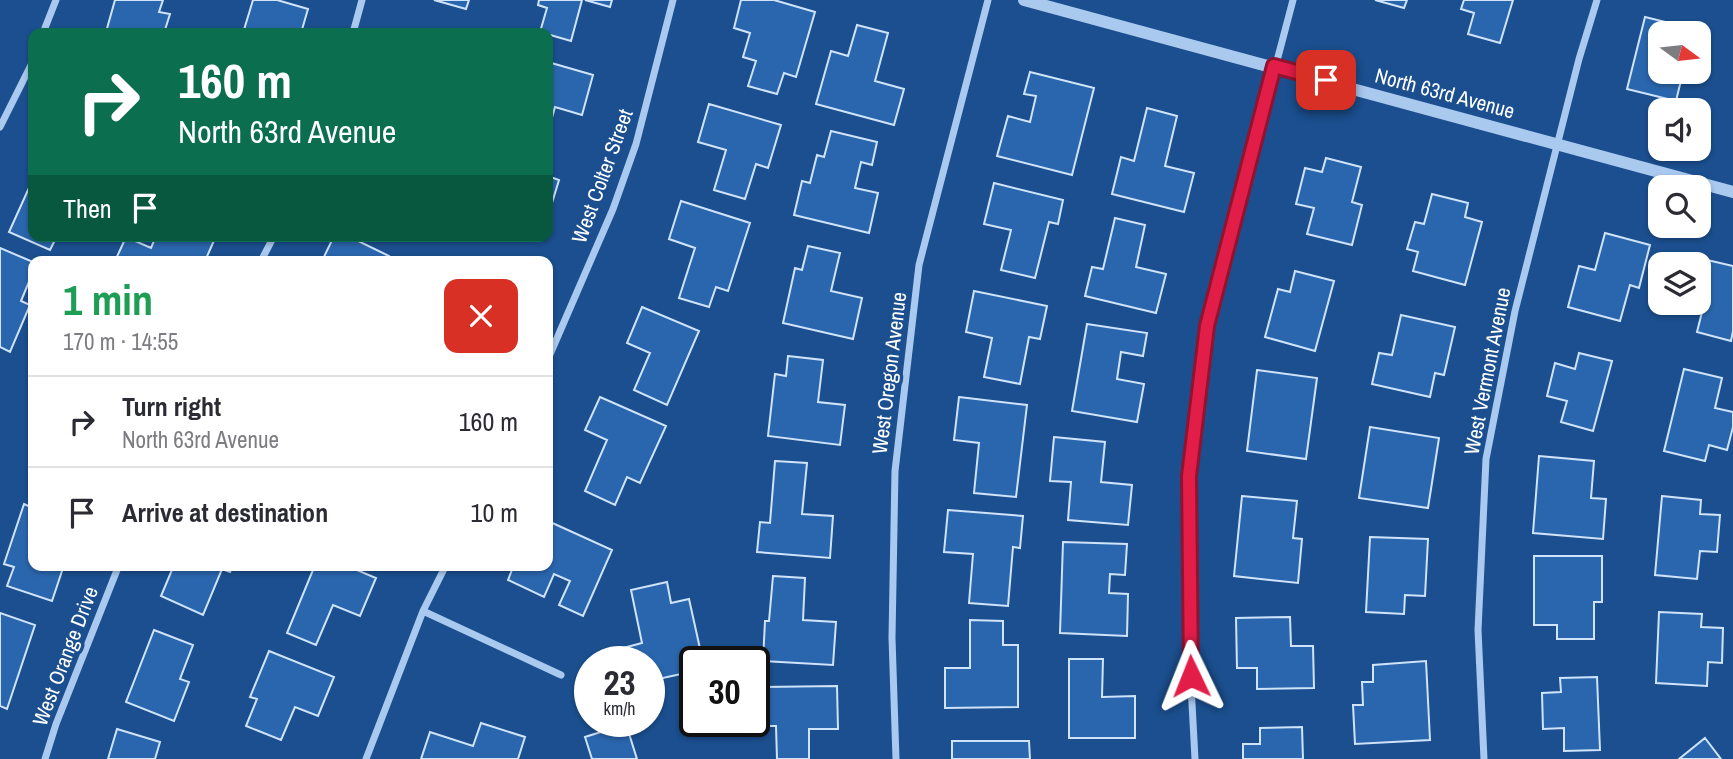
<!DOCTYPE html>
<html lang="en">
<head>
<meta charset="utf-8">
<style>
  :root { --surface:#fff; --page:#f7f7f7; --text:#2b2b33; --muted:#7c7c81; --line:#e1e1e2 }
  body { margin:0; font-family:"Archivo Narrow",sans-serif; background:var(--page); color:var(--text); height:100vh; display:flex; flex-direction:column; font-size:26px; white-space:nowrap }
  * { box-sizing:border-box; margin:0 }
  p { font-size:23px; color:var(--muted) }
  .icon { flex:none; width:38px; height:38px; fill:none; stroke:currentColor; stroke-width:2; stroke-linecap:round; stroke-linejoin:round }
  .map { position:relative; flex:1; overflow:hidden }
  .drawer { position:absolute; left:28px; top:256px; width:525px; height:315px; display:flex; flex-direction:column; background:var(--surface); border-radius:14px; box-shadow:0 2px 5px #0004 }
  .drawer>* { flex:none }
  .banner { position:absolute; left:28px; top:28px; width:525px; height:214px; border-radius:14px; box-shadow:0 2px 5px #0004; background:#0b6e4f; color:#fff; overflow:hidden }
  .needle { width:46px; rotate:105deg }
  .controls { position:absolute; left:1648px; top:21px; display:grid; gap:14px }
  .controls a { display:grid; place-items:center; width:63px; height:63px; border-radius:14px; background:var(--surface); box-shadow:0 2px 5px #0004; font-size:35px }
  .speed { position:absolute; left:574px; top:646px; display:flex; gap:14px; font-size:35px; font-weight:700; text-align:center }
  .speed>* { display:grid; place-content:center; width:91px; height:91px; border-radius:50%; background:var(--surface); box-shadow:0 2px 5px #0004; line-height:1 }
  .speed small { font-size:18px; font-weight:400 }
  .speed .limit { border:4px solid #111; border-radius:10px; background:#fff; color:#111 }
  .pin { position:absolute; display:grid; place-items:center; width:60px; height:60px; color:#fff; margin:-30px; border-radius:14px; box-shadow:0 4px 10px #0006 }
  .me { position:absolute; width:77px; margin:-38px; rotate:358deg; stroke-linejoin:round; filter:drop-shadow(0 0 5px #0008) }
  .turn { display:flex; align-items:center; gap:24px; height:147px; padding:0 35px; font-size:32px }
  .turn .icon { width:91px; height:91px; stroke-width:2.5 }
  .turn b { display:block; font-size:49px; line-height:60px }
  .then { display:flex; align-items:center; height:66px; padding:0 35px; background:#0003; gap:14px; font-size:26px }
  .round { display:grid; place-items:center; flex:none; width:74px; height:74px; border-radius:14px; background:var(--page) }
  .headline { display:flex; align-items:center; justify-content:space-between; height:119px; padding:0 35px }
  h1 { font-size:42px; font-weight:700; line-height:52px; color:#1e9e55 }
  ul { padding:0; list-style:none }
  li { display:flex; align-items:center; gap:21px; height:91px; padding:0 35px; border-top:2px solid var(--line) }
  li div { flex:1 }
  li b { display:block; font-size:26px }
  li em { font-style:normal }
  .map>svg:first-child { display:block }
  .building { fill:#2a66ad; stroke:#cfe3fa; stroke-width:2 }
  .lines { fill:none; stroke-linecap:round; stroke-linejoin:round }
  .minor { stroke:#a9c9ee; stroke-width:7 }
  .tertiary { stroke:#a9c9ee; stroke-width:12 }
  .route-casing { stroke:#92132f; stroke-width:18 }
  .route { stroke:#e11d48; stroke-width:12 }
  .labels { text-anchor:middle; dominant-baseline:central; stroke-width:7; stroke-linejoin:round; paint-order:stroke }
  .street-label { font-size:21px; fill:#fff; stroke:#1b4f8f }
</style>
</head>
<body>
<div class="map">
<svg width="1733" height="759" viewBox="0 0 1733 759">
  <rect width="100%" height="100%" fill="#1b4f8f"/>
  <path class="building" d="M115,0H163L159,12L170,14L164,33L106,32Z
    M253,0H277L308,9L301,33H243Z
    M434,0H469L466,9Z
    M539,0H582L571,41L540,32L547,8L538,5Z
    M585,0H612L610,7Z
    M741,0H774L815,12L796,77L784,73L777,94L748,86L756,61L743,57L750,33L734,28Z
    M1375,0H1407L1404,8Z
    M1464,0H1513L1500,43L1468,34L1474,13L1461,9Z
    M1645,17L1694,29L1693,33H1661V72H1683L1676,101L1627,89Z
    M857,25L888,33L875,81L904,89L894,125L816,104L831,51L848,56Z
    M548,62L593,75L582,115L555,107L548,132Z
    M1030,72L1094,88L1072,175L997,156L1008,116L1030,122L1036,96L1024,94Z
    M709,104L781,125L768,168L756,164L745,199L714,190L726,150L698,142Z
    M1147,108L1177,116L1165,166L1194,173L1184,212L1112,194L1121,157L1134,161Z
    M831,131L877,142L872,165L861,162L855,188L878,193L869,233L794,215L802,181L810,183L817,155L824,157Z
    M1326,158L1361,167L1352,202L1362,205L1352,245L1307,234L1314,208L1296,204L1305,168L1322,172Z
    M548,176L559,180L548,216Z
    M33,179V236H57L50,250L9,232Z
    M994,183L1063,200L1058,224L1049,222L1035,278L1001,270L1011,230L984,224Z
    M1432,194L1468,203L1465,217L1482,222L1465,285L1413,271L1418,252L1407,249L1415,222L1424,224Z
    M681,201L750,223L728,291L716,287L709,307L679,298L695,248L669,239Z
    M1115,218L1145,225L1136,267L1166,274L1156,313L1085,296L1092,267L1103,269Z
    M1605,233L1650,245L1639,288L1630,285L1620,321L1568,307L1579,266L1595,270Z
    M156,236H216L205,261H115L126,237L151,248Z
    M334,236H348L389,256L387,261H322Z
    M808,246L840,253L831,291L862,298L853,339L783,323L795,268L802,270Z
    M0,248L33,262V272L21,301L30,305L10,352L0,347Z
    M1703,259L1733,266V331L1731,341L1697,332L1707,292L1699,290V276Z
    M1295,271L1334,281L1315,351L1265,337L1278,289L1290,292Z
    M974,291L1047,306L1040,339L1029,337L1020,384L984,377L992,338L966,332Z
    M642,307L699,331L667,405L634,390L650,353L627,343Z
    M1401,315L1455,327L1444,375L1435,373L1430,397L1372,384L1379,353L1392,355Z
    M1087,324L1147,333L1143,356L1121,352L1117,379L1144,384L1137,422L1072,411Z
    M1579,353L1612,361L1593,431L1561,422L1567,401L1547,396L1555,363L1575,369Z
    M788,356L823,360L818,402L845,405L840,445L768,436L775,374L786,376Z
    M1684,369L1722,378L1715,408L1733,412V427L1727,450L1709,445L1705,461L1664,451Z
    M1257,370L1317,378L1306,459L1247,451Z
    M600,397L666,426L640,483L627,477L615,505L585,491L607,440L585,430Z
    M959,397L1027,405L1016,497L974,493L979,443L954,440Z
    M1370,427L1439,438L1428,508L1359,498Z
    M1054,437L1105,442L1101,482L1132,485L1128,525L1068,520L1071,482L1050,481Z
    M1539,456L1594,461L1591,498L1606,499L1603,539L1533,533Z
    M775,461L807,463L802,514L833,516L830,558L757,552L760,522L770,523Z
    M1242,496L1297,501L1293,538L1302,539L1298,583L1234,576Z
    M1662,496L1701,500L1700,514L1720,515L1717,552L1700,551L1697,579L1655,575Z
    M24,504L33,508V565H64L52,601L7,586L14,567L4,564Z
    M948,510L1023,516L1020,548L1013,547L1008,606L969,603L973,554L944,552Z
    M548,521L612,550L583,616L559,605L570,581L554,574L544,597L508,580L514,565H548Z
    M1370,537L1428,539L1425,596L1405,595L1404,614L1366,612Z
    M1063,542L1127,544L1125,575L1110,574L1109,593L1128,594L1127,636L1060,633Z
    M1534,556H1602V602H1594V639H1557V625H1534Z
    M174,565H233L230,572L222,569L203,615L161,596Z
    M315,565H345L376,578L360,616L333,605L316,645L287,633Z
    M773,576L805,578L803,620L836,622L833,665L763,661L765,621H769Z
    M667,582L671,603L689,599L703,662H695V671L649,681V662H625L623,648L642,643L631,590Z
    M1659,612L1702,614L1701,627L1723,628L1722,663L1708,662L1707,686L1656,683Z
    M0,613L35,625L7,709L0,706Z
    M1290,617L1291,646H1313L1314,688L1257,689V668H1237L1236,618Z
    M970,620L1003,621V645H1018V707L945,708V668H970Z
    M154,630L193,645L180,679L189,682L174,721L126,702Z
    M269,651L334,677L318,716L295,707L281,740L246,726L257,699L250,697Z
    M1069,659H1103L1102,697L1135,696V738H1069Z
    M1426,661L1430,740L1355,744L1353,705H1363L1362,682H1373V665Z
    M1597,677L1600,750L1564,751V728L1543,729L1542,693L1561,692L1560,678Z
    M837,686L838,729H809V759H777L776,726H759V687Z
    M481,723L525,737L518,759H421L430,732L473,746Z
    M626,724L637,759H592L585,737Z
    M1302,727L1303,759H1243V744H1260V728Z
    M117,729L160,742L155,759H108Z
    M1705,738L1721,759H1679Z
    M952,741H1029L1030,759H952Z"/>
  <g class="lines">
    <path class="minor" d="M43,33L56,0
      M353,33L362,0
      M0,127L33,61
      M261,261L274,236
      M548,359L613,209L636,144L673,0
      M423,611L561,675
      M45,759L56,724L119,565
      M366,759L423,611L446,565
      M896,759L892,638L895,471L919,265L988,0
      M1195,759L1189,648V476L1207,326L1293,0
      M1484,759L1478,630L1486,459L1515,311L1579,59L1597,0"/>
    <path class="tertiary" d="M1024,0L1733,192"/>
  </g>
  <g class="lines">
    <defs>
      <path id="route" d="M1191,676L1189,476L1207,326L1274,66L1326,80"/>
    </defs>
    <use href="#route" class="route-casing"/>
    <use href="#route" class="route"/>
  </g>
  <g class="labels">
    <g class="street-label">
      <text transform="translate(1445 93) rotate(15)">North 63rd Avenue</text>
      <text transform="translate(602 176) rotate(-70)">West Colter Street</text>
      <text transform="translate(1487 371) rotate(-79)">West Vermont Avenue</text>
      <text transform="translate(889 373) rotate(-83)">West Oregon Avenue</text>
      <text transform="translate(65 656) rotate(-69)">West Orange Drive</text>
    </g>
  </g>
</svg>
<div class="controls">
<a><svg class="needle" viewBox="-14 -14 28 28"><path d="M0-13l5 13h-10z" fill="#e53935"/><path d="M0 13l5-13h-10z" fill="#7c7c81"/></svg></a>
<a><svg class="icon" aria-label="sound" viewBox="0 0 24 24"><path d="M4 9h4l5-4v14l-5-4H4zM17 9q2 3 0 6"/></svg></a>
<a><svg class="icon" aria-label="search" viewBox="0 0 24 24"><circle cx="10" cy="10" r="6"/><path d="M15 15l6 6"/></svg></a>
<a><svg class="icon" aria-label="layers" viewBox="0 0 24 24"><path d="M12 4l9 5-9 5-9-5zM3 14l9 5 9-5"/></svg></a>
</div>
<div class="speed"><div>23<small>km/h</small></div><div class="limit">30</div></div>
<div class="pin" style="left:1326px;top:80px;background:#d93025"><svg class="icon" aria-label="arrive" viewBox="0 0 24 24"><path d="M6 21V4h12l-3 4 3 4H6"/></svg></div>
<svg class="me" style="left:1191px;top:676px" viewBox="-20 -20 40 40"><path d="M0-17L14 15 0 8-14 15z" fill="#e11d48" stroke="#fff" stroke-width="4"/></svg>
<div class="banner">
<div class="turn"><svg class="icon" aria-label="right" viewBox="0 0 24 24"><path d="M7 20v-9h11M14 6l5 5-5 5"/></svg><div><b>160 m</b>North 63rd Avenue</div></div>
<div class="then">Then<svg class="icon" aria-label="arrive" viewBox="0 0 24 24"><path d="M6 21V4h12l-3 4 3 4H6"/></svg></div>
</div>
<section class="drawer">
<div class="headline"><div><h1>1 min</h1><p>170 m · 14:55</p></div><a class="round" style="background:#d93025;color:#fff"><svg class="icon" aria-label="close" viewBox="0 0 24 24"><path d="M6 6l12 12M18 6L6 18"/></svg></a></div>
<ul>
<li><svg class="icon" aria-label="right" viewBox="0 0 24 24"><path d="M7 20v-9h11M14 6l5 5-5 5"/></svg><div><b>Turn right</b><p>North 63rd Avenue</p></div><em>160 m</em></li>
<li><svg class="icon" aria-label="arrive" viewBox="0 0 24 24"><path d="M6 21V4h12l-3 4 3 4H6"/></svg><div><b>Arrive at destination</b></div><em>10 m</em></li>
</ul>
</section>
</div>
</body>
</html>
